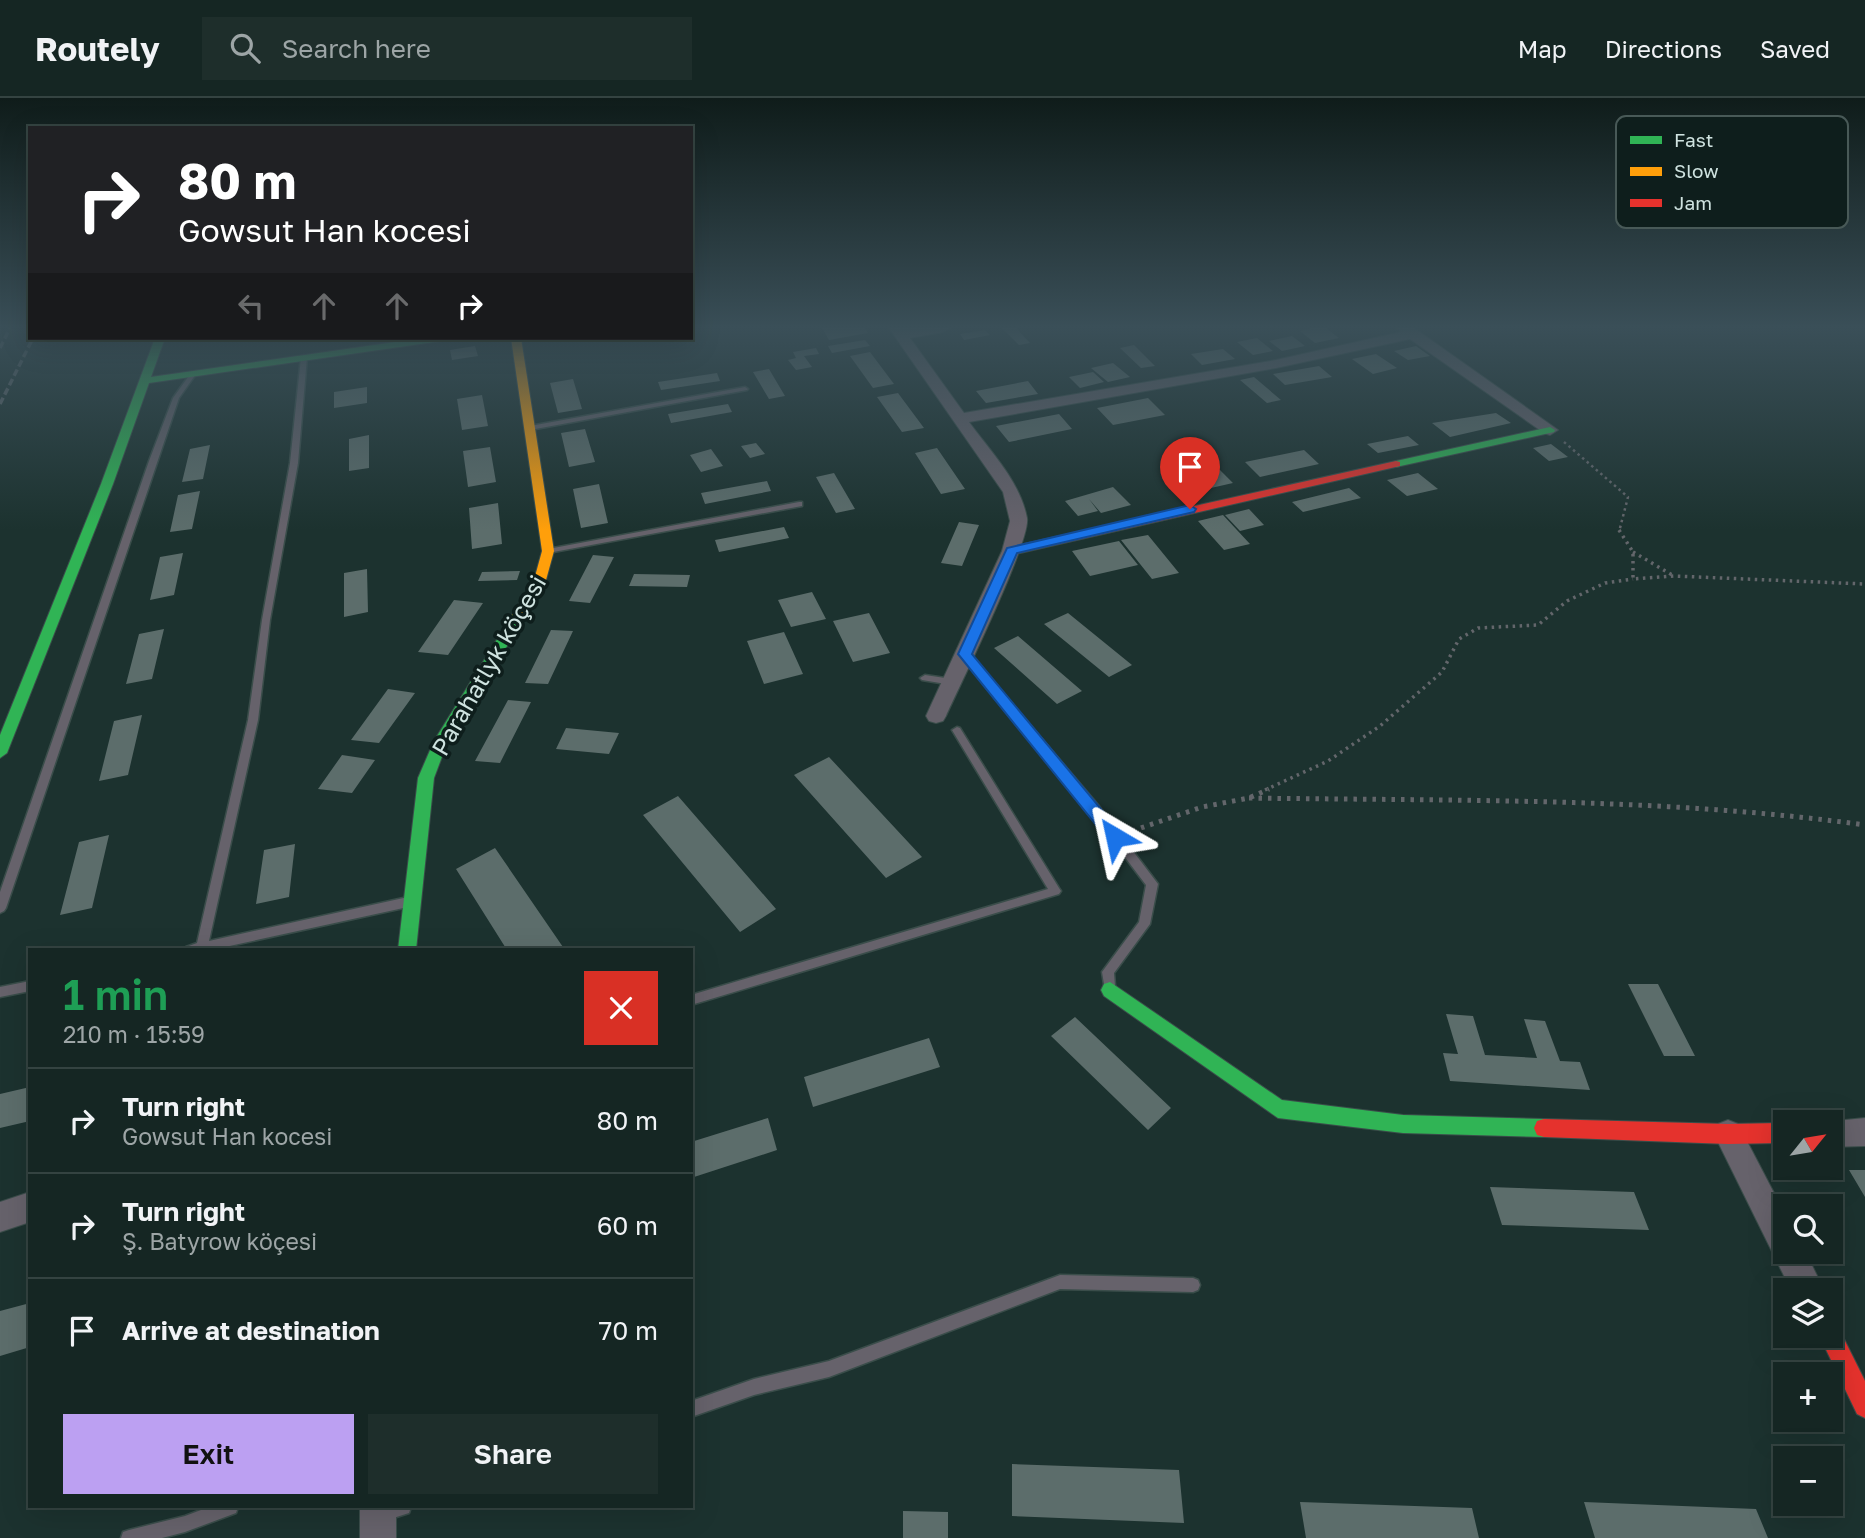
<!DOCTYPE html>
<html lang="en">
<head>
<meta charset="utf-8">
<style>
  :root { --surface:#152623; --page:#1e2e2b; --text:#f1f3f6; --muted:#9da5a6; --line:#344341; --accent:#bca0f2 }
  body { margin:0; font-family:"Golos Text",sans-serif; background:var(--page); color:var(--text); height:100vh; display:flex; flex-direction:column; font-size:26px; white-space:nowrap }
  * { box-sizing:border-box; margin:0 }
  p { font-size:23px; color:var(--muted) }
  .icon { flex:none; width:38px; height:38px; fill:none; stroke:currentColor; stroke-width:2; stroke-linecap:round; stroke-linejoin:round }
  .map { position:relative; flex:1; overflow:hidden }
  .panel { position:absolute; left:28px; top:850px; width:665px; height:560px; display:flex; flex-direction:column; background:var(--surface); border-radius:0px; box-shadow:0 7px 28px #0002,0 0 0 2px var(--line) }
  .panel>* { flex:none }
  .hud { position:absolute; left:28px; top:28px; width:665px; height:214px; border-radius:0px; box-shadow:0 7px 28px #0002,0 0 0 2px var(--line); background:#202124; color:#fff; overflow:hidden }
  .needle { width:46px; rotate:60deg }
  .fabs { position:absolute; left:1773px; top:1012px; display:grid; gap:14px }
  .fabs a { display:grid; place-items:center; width:70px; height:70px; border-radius:0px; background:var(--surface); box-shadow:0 7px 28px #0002,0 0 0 2px var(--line); font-size:35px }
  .pin { position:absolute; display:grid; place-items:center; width:60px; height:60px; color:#fff; margin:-72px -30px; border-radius:50% 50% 50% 0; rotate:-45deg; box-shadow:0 0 7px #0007 }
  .pin .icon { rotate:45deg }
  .me { position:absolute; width:77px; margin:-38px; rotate:324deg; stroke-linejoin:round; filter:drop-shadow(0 0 5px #0008) }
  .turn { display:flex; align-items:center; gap:24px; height:147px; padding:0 35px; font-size:32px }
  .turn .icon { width:91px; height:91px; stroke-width:2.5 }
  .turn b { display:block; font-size:49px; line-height:60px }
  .lanes { display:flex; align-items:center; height:66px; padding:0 35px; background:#0003; justify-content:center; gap:35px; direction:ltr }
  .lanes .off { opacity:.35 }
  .round { display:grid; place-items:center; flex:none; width:74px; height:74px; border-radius:0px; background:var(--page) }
  .overview { display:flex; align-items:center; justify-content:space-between; height:119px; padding:0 35px }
  h1 { font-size:42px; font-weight:600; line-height:52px; color:#1e9e55 }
  .primary-button { display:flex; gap:14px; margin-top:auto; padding:14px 35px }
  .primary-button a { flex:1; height:80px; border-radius:0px; background:var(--accent); color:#111; font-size:28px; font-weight:600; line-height:80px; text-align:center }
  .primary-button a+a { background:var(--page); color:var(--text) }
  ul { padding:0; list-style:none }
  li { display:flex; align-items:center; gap:21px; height:105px; padding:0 35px; border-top:2px solid var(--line) }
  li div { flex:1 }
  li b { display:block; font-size:26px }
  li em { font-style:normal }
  header { display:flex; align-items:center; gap:42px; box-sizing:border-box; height:98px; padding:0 35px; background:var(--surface); border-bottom:2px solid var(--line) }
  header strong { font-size:33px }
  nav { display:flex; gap:38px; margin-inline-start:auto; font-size:24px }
  .search { width:490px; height:63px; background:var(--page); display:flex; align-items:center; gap:18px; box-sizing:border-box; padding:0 24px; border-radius:0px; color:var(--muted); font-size:26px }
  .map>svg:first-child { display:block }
  .building { fill:#5c6d6b }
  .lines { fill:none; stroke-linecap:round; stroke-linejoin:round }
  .lane-casing { stroke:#3a4d4a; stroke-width:3 }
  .street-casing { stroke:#3a4d4a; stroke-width:2 }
  .fast-casing { stroke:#3a4d4a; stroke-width:2 }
  .slow-casing { stroke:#3a4d4a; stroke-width:2 }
  .jam-casing { stroke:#3a4d4a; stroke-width:2 }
  .path-far2 { stroke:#63666b; stroke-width:2.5; stroke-dasharray:2.5 3.5; stroke-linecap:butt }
  .path-far1 { stroke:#63666b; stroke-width:3.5; stroke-dasharray:2.5 4.5; stroke-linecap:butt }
  .path { stroke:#63666b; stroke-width:5; stroke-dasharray:3.5 6; stroke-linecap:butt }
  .lane { fill:#66626b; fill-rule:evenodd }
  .street { fill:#66626b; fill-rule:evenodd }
  .fast { fill:#30b455; fill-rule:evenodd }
  .slow { fill:#ff9f0a; fill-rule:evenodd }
  .jam { fill:#e5322d; fill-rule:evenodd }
  .rail { stroke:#63696e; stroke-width:3.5; stroke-dasharray:7 3.5; stroke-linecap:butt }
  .route { fill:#1a73e8; stroke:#114b97; stroke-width:2 }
  .labels { text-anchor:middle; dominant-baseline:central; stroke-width:7; stroke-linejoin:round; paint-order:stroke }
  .street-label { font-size:24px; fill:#cfe3e0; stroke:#0e1e1c }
  .key { fill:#0e1e1c; stroke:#485957; stroke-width:2 }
  .key-label { font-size:19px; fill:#cfe3e0 }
</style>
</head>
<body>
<header>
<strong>Routely</strong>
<div class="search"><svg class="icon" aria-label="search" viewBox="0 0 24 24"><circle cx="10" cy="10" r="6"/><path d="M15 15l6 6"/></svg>Search here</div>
<nav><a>Map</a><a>Directions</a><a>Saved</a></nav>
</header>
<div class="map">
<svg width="1865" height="1440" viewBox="0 0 1865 1440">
  <rect width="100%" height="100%" fill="#1c322f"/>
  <path class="building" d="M822,230H865L868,235L829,242Z
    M1002,230H1016L1030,245L1019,247Z
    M1312,230H1326L1339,240L1315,245L1300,233Z
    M985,232L990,237L964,242L960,236Z
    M1292,238L1305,248L1282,253L1269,243Z
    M1257,240L1273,253L1253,257L1237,244Z
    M865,242L870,248L832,255L828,248Z
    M1134,247L1155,268L1141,270L1120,250Z
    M475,248L478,258L452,262L450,252Z
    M1416,248L1430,258L1408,262L1394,253Z
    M816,250L819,256L804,258L812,269L796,272L788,262L796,260L793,254Z
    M1223,251L1235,261L1202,267L1191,256Z
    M870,254L894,286L873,290L850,258Z
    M1376,256L1397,270L1373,276L1352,261Z
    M1113,265L1130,279L1108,284L1091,270Z
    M1319,268L1332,279L1285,287L1273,276Z
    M769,271L785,298L769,301L753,274Z
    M1093,274L1104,284L1080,290L1069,279Z
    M717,275L720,283L661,292L658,284Z
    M1254,279L1281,302L1267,305L1240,282Z
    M573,281L582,311L558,315L550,285Z
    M1028,283L1038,296L986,305L976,293Z
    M367,289V305L334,310V294Z
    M898,295L924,330L902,334L877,299Z
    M482,297L488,328L462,332L457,301Z
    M1148,300L1165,317L1113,327L1097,310Z
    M728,306L732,314L671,325L668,316Z
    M1496,315L1511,325L1450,339L1432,325Z
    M1059,316L1072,331L1009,344L996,328Z
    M585,331L595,364L569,369L561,335Z
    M369,337V370L349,373V341Z
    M1408,338L1419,347L1378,355L1367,346Z
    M756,345L765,356L750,360L741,348Z
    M1551,346L1568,359L1549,363L1533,350Z
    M210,347L203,381L182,384L190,351Z
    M490,349L496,384L468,389L463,353Z
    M937,350L965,391L941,396L915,355Z
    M711,351L723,368L701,374L690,357Z
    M1304,352L1319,366L1260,379L1245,364Z
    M1220,372L1233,385L1180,397L1167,383Z
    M834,375L855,411L836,415L816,379Z
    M1418,375L1438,391L1407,398L1387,382Z
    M767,383L771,393L705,406L701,395Z
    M599,386L608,425L581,430L573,391Z
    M1113,389L1131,407L1101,415L1089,401L1098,413L1078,418L1065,403Z
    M1349,390L1361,400L1303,414L1292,404Z
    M200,393L192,431L170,434L178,397Z
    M498,405L502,446L472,451L469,410Z
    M1249,411L1264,427L1240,433L1225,417Z
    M1223,417L1250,446L1224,452L1198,423Z
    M959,424L979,427L962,468L941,465Z
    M784,429L789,440L719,454L715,442Z
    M1148,437L1179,475L1152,481L1121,442Z
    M1119,443L1138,467L1090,478L1072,453Z
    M183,455L174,497L150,502L160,459Z
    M593,457L614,459L590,505L569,503Z
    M367,471L368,514L344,519V475Z
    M520,473L517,482L478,483L482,474Z
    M634,476L690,477L687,489L629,488Z
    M812,494L826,521L791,529L778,502Z
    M454,502L483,505L448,557L418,554Z
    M869,515L890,555L853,564L833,523Z
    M1068,515L1132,567L1109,579L1044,526Z
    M164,531L152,581L126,586L139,536Z
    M551,532L573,533L548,586L525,585Z
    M784,534L803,576L764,586L747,543Z
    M1018,538L1082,593L1057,606L994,550Z
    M388,591L415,595L379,645L351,642Z
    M508,602L531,604L500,665L475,663Z
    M142,617L128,677L99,683L114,623Z
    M566,630L619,635L609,656L556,651Z
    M342,657L375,662L352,695L318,691Z
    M829,659L922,759L886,780L794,677Z
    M678,698L776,811L740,834L643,717Z
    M109,737L92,810L60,817L79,744Z
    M295,746L289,799L256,806L264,752Z
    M495,750L565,852H507L456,771Z
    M1628,886H1658L1695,958H1664Z
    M1446,916L1473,918L1485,957L1537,960L1524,921L1545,923L1560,963L1580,964L1590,992L1450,983L1443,955L1458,956Z
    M1075,919L1171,1010L1148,1032L1051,938Z
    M929,940L940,969L813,1009L804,979Z
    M30,989V1023L0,1030V996Z
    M768,1020L777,1052L691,1080V1044Z
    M1849,1072H1865V1099Z
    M1490,1089L1634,1094L1649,1132L1502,1127Z
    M30,1205V1249L0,1258V1213Z
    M1012,1366L1179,1372L1184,1425L1012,1418Z
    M1300,1404L1472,1410L1479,1440H1306Z
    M1584,1404L1756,1411L1768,1440H1595Z
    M903,1413L948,1414V1440H903Z"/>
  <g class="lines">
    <defs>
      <path id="lane" d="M304,257L307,259L298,365L270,522L258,622L209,843L408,799L412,801L414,804L412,807L408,809L211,852H184L186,849L197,845L248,622L262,522L290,365L301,259Z
        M191,275L196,276L179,300L6,810L4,813L0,815V794L149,363L173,300Z
        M745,289L748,291L747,292L530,332L526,330L530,328Z
        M799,404H802V408L548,455L544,453L548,451Z
        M965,553L968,554L1098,707L1158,786L1150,826L1114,875L1115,888L1113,892L1109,893L1105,892L1102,874L1139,824L1146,787L1090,713L962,558L960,556Z
        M925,577L952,581L957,584L952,587L922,582L920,580Z
        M957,629L960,630L1059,790L1061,793L1059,796L691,907V897L1048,791L952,632Z
        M30,883V893L0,899V889Z
        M1060,1177L1193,1180L1198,1182L1200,1187L1198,1192L1193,1194L1060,1191L829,1279L754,1297L691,1319V1303L754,1281L829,1263Z
        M209,1409H238L236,1415L185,1434L162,1440H121L123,1434L129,1432L185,1418Z
        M378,1409H411L409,1415L384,1423L378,1421L376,1415Z"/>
      <path id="street" d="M889,230H950L943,234L910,240L964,315L1276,262L1401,234L1397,230H1414L1558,332L1550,337L1544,335L1410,241L1276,270L969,324C990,353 1020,383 1027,420C1031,443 960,587 946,618L943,623L936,625L929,623L926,618L1002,453L1010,423L1003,394Z
        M1865,1020V1048L1830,1049V1024H1824Z
        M1728,1022L1738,1026L1785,1116V1153H1805L1824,1192H1791L1714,1036L1718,1026Z
        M30,1094V1124L0,1134V1104Z
        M360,1409H396V1440H360Z"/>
      <path id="fast" d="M155,240H165L151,279L423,240H446L441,243L149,285L113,386L7,655L0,660V637L101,386Z
        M1550,329L1555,332L1554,334L1396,369L1390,366L1396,363Z
        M519,513L526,517L446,648L434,680L416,852H398L418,680L434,643L514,514Z
        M1110,884L1282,1002L1403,1017L1544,1021L1551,1023L1554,1030L1551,1037L1544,1039L1403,1035L1278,1020L1104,898L1101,892L1104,886Z"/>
      <path id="slow" d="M511,240H521L554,453L546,482L524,520L519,521L512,517L534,482L542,453Z"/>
      <path id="jam" d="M1396,363L1400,364V368L1011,457L1005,453L1011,449Z
        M1544,1021L1728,1026L1785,1025V1045L1728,1046L1544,1039L1537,1037L1534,1030L1537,1023Z
        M1830,1226L1838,1229L1865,1283V1320L1857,1316L1819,1237H1830Z"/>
    </defs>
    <use href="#lane" class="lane-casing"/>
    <use href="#street" class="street-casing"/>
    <use href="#fast" class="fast-casing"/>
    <use href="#slow" class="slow-casing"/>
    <use href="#jam" class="jam-casing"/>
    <path class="path-far2" d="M1564,344L1628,399L1619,434"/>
    <path class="path-far1" d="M1619,432L1633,454V481L1674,478L1865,486
      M1633,454L1674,478
      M1265,692L1328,663L1380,628L1442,574L1459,541L1478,530L1538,527L1567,503L1605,485L1633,481"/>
    <path class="path" d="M1249,700C1454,703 1661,699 1865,727
      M1132,733L1202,709L1249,700L1269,691"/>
    <use href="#lane" class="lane"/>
    <use href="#street" class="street"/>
    <use href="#fast" class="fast"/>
    <use href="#slow" class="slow"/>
    <use href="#jam" class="jam"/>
    <path class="rail" d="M0,250L10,230
      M0,306L33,240"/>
  </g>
  <linearGradient id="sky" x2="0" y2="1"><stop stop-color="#0f1c1a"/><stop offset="0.53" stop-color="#3a4f58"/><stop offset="1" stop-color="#3a4f58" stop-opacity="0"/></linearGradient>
  <rect width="1865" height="432" fill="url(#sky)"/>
  <path class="route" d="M1190,407L1196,411L1194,414L1017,455L972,556L1121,735L1123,739L1121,743H1109L958,556L1007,450Z"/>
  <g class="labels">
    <g class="street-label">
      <text transform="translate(488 567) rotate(-60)">Parahatlyk köçesi</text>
    </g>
  </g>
  <rect x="1616" y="18" width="232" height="112" rx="10" class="key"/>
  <rect x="1630" y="38" width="32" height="8" fill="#30b455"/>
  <rect x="1630" y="69" width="32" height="9" fill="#ff9f0a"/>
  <rect x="1630" y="101" width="32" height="8" fill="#e5322d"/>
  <g class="key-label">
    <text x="1674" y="49">Fast</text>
    <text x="1674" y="80">Slow</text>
    <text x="1674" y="112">Jam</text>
  </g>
</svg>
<div class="fabs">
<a><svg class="needle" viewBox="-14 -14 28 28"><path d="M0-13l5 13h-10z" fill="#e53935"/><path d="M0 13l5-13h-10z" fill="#9da5a6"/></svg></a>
<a><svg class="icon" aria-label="search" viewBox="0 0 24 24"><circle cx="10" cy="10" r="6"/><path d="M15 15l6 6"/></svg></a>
<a><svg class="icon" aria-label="layers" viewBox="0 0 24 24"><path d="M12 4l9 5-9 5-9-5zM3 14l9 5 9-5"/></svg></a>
<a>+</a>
<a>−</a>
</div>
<div class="pin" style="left:1190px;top:411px;background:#d93025"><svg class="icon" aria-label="arrive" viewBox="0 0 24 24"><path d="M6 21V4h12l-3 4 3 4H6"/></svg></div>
<svg class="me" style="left:1115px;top:739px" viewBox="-20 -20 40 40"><path d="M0-17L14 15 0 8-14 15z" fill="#1a73e8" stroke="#fff" stroke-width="4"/></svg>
<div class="hud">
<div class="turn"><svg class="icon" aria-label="right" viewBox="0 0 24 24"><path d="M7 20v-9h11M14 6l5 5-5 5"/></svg><div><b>80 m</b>Gowsut Han kocesi</div></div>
<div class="lanes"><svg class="icon off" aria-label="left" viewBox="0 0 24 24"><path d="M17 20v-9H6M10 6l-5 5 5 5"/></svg><svg class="icon off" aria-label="ahead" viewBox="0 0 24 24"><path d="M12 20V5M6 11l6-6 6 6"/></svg><svg class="icon off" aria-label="ahead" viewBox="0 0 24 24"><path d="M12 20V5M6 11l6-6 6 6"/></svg><svg class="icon" aria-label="right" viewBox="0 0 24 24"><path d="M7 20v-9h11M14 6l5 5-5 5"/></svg></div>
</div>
<section class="panel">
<div class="overview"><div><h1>1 min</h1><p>210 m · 15:59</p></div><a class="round" style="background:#d93025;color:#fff"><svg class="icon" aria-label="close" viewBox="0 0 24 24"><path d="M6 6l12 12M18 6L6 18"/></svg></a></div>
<ul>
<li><svg class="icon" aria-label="right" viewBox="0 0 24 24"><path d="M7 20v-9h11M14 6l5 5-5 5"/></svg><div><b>Turn right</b><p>Gowsut Han kocesi</p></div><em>80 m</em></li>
<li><svg class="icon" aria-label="right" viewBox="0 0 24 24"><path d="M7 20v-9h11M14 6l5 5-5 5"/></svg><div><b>Turn right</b><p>Ş. Batyrow köçesi</p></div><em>60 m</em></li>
<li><svg class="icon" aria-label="arrive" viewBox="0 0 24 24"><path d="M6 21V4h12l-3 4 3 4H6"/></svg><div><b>Arrive at destination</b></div><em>70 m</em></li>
</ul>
<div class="primary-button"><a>Exit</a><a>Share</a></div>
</section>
</div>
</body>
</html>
